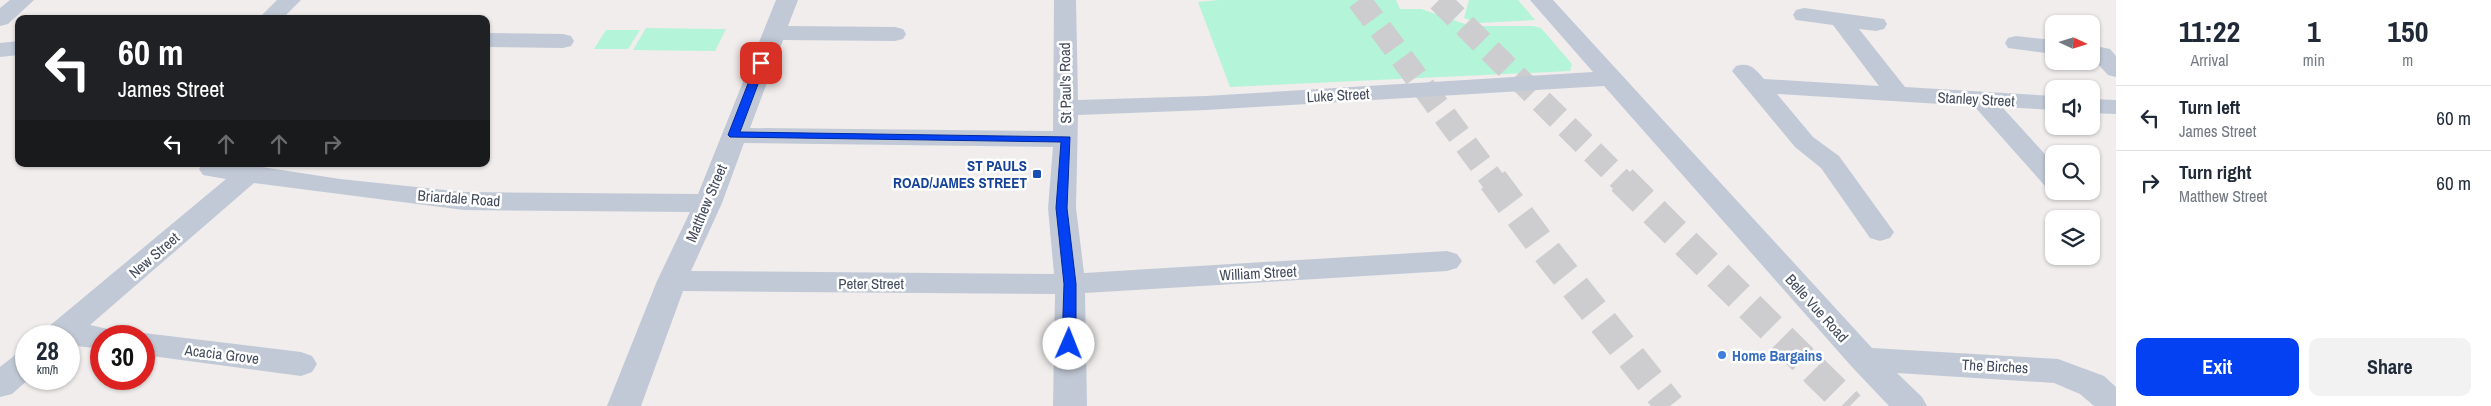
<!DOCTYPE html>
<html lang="en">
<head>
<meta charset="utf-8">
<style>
  :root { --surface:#fff; --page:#f2f2f3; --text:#1f2937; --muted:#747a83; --line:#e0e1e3; --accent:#0341f3 }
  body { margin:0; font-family:"Archivo Narrow",sans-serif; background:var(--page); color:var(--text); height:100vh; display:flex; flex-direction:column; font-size:19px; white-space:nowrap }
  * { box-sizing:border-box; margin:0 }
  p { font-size:16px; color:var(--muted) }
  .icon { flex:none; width:28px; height:28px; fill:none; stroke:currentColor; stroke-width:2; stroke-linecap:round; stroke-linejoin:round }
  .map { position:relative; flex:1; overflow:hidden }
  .sheet { display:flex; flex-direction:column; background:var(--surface); width:375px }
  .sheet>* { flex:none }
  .hud { position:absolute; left:15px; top:15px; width:475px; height:152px; border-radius:10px; box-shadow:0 1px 4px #0004; background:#202124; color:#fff; overflow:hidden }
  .needle { width:32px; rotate:94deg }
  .tools { position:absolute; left:2045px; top:15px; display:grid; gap:10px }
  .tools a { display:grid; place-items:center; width:55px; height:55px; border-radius:10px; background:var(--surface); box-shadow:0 1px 4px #0004; font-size:25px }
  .speed { position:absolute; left:15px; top:325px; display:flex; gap:10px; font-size:25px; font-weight:700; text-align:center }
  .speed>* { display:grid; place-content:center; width:65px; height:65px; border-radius:50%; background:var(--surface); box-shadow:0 1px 4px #0004; line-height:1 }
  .speed small { font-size:12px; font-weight:400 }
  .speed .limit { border:8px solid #d22; background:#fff; color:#111 }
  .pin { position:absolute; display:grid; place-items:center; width:42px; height:42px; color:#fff; margin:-21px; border-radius:10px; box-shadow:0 2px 8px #0006 }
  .me { position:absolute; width:55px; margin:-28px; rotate:1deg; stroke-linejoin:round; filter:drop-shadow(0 0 4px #0008) }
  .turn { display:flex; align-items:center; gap:18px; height:105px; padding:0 20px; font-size:22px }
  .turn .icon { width:65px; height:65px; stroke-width:2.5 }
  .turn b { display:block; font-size:35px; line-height:42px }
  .lanes { display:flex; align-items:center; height:48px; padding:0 20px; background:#0003; justify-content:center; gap:25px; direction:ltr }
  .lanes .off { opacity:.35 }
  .eta { display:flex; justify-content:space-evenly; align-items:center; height:85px; text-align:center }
  .eta b { font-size:30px; font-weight:800; line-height:35px }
  .cta { display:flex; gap:10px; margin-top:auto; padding:10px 20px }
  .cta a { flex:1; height:58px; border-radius:10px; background:var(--accent); color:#fff; font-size:20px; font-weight:800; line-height:58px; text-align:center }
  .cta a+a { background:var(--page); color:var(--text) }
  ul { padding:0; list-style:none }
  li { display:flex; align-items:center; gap:15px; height:65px; padding:0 20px; border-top:1px solid var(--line) }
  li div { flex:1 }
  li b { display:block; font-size:19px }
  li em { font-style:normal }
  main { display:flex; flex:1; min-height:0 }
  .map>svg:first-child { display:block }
  .green { fill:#b4f4d8 }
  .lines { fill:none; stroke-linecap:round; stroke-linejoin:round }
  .highway-tunnel-far1 { stroke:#cdcdcf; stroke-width:24; stroke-dasharray:24 12; stroke-linecap:butt }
  .highway-tunnel { stroke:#cdcdcf; stroke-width:30; stroke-dasharray:30 15; stroke-linecap:butt }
  .minor { fill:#c1c9d6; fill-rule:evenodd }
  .route { fill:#0341f3; stroke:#022a9e }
  .transit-dot { fill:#1a4fb4; stroke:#fff; stroke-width:2 }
  .shop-dot { fill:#3f7fe0; stroke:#fff; stroke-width:2 }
  .labels { text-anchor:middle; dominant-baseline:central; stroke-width:5; stroke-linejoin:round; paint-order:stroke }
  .street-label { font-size:15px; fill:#434c5d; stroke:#fff }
  .transit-label { font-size:15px; font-weight:bold; fill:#164399; stroke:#fff; text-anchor:end }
  .shop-label { font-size:15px; font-weight:bold; fill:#366cbe; stroke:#fff; text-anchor:start }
</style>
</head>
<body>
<main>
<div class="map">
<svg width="2116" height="406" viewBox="0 0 2116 406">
  <rect width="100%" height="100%" fill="#f0edec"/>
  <path class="green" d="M1219,0H1396L1400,9H1421L1471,26H1533L1541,28L1572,64L1570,71L1230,87L1198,2Z
    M1469,0H1518L1535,20L1478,23L1464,18Z
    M646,28L717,29H726L715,51L633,50Z
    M606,30H640L628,49H594Z"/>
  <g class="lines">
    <path class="highway-tunnel-far1" d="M1359,0L1494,182
      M1439,0L1623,182"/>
    <path class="highway-tunnel" d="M1493,180L1543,247L1670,406
      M1622,180L1850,406"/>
    <path class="minor" d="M10,0H34L8,24L0,26V8Z
      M277,0H301L282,19H258Z
      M776,0H798L788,26L895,27L903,29L906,34L903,39L895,41L783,40L750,128L1053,131L1054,0H1076L1078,100L1206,96L1593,72L1530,0H1553L1872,348L2058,359L2104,376L2116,387V406H2094L2080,394L2054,383L1897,373L1922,397L1927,406H1889L1852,367L1604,86L1206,110L1078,115L1076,208L1084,273L1447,251L1457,254L1462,261L1457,268L1447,271L1085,293L1087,406H1053L1055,294L683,291L641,406H607L657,281L690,212L464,210L254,183L90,325L112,330L116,336H101V349L69,345V336H42L47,328L226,179L203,175L199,169L202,164L249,165L340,179L464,192L698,194ZM744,143L1053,147L1048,208L1054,274L691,271L722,203Z
      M1804,8L1884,19L1887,24L1884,29L1876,31L1859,29L1905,87L2054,96V110L2002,107L2054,164V188L2045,186L1974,106L1777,94L1813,137L1839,156L1894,232L1890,238L1880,241L1870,238L1821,168L1795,147L1732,71L1736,66C1750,62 1755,69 1764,79L1879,86L1833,25L1796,20L1793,15L1796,10Z
      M486,33L563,34L571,36L574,41L571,46L563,48L486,47Z
      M2016,36L2054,40V54L2008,48L2005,43L2008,38Z
      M19,41V55L0,57V43Z
      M2091,45L2110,49L2116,56V77L2108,75L2094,60L2091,59Z
      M2091,99L2116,100V114L2091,113Z
      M144,333L301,352L312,356L317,364L312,372L301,376L144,355V336H133Z
      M26,351V379H29L12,394L0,397V367L15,355Z"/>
  </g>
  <path class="route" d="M761,60L766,63L740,132L1070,137L1067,208L1076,284V344L1074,348L1069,349L1062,344L1064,284L1056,208L1061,142L730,137L728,135L756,63Z"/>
  <rect class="transit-dot" x="1032" y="169" width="10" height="10" rx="2.5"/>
  <circle class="shop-dot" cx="1722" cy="355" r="5"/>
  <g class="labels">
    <g class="street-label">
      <text transform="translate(1065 83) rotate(-91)">St Paul's Road</text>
      <text transform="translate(1338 95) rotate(-3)">Luke Street</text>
      <text transform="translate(1976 99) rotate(3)">Stanley Street</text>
      <text transform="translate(459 198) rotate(4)">Briardale Road</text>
      <text transform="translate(706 203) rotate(-67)">Matthew Street</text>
      <text transform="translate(154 255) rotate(-41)">New Street</text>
      <text transform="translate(1258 273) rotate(-3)">William Street</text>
      <text x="871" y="283">Peter Street</text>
      <text transform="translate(1817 308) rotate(48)">Belle Vue Road</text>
      <text transform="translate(222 354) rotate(7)">Acacia Grove</text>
      <text transform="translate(1995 366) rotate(3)">The Birches</text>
    </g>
    <g class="transit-label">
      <text x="1027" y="165">ST PAULS<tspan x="1027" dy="17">ROAD/JAMES STREET</tspan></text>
    </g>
    <g class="shop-label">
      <text x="1732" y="355">Home Bargains</text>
    </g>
  </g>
</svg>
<div class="tools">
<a><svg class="needle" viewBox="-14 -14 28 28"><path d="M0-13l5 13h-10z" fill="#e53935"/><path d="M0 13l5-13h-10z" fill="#747a83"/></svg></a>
<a><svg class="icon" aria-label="sound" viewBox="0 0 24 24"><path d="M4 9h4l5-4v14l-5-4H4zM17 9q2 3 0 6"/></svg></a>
<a><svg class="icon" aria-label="search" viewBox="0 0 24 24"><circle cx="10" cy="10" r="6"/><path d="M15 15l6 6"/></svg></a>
<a><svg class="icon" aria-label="layers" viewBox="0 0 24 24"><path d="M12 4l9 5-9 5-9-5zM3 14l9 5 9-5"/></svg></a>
</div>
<div class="speed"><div>28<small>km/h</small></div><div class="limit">30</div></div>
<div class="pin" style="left:761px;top:63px;background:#d93025"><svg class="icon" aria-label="arrive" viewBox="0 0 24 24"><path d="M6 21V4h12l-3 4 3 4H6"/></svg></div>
<svg class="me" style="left:1069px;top:344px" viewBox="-20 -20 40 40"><circle r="19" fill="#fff"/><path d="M0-13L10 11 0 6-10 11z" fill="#0341f3"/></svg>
<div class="hud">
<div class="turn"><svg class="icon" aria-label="left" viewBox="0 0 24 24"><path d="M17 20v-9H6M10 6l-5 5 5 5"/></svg><div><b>60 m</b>James Street</div></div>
<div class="lanes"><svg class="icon" aria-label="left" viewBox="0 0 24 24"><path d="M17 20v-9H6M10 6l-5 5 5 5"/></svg><svg class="icon off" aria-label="ahead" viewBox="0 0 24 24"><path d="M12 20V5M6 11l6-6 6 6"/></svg><svg class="icon off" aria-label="ahead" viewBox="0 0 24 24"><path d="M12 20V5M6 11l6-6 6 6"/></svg><svg class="icon off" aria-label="right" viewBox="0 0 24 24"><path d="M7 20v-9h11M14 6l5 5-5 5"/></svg></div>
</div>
</div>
<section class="sheet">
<div class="eta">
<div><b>11:22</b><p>Arrival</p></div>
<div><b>1</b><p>min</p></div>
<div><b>150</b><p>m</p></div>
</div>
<ul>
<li><svg class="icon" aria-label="left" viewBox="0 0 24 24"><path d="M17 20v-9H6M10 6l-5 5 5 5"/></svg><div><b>Turn left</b><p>James Street</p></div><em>60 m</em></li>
<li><svg class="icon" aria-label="right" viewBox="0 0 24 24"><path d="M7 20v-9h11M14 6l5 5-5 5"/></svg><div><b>Turn right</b><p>Matthew Street</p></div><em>60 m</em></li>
</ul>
<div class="cta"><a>Exit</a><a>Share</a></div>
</section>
</main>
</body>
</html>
